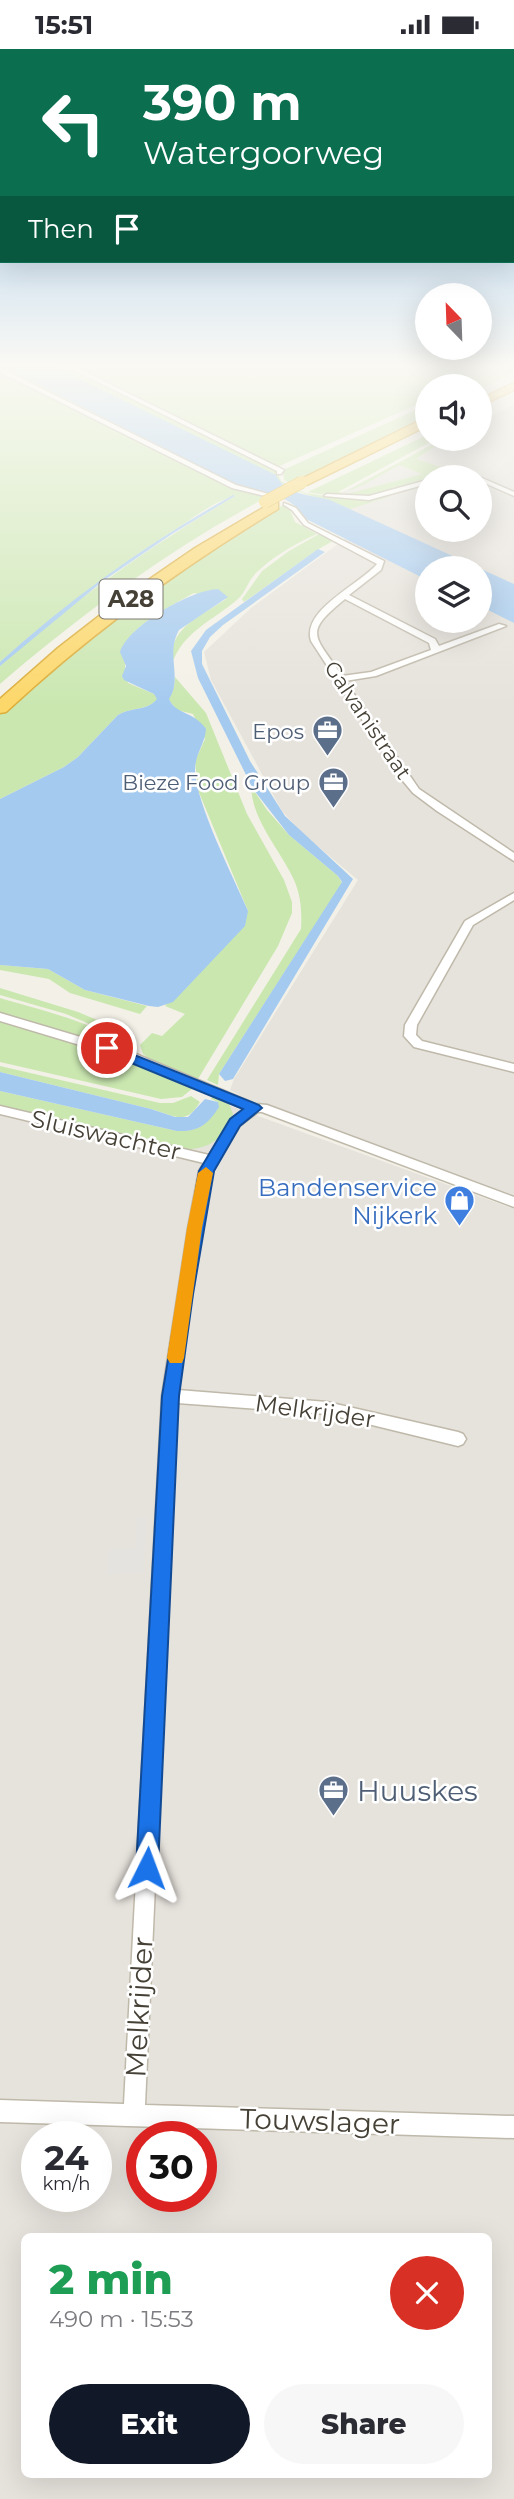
<!DOCTYPE html>
<html lang="en">
<head>
<meta charset="utf-8">
<style>
  :root { --surface:#fff; --page:#f7f7f7; --text:#2b2b33; --muted:#7c7c81; --accent:#111827 }
  body { margin:0; font-family:Montserrat,sans-serif; background:var(--page); color:var(--text); height:100vh; display:flex; flex-direction:column; font-size:26px; white-space:nowrap }
  * { box-sizing:border-box; margin:0 }
  p { font-size:23px; color:var(--muted) }
  .icon { flex:none; width:38px; height:38px; fill:none; stroke:currentColor; stroke-width:2; stroke-linecap:round; stroke-linejoin:round }
  .map { position:relative; flex:1; overflow:hidden }
  .details { position:absolute; left:21px; top:2184px; width:471px; height:245px; display:flex; flex-direction:column; background:var(--surface); border-radius:10px; box-shadow:0 7px 28px #0002 }
  .details>* { flex:none }
  .top-card { position:absolute; left:0px; top:0px; width:514px; height:214px; box-shadow:0 7px 28px #0002; background:#0b6e4f; color:#fff; overflow:hidden }
  .needle { width:46px; rotate:337deg }
  .buttons { position:absolute; left:415px; top:234px; display:grid; gap:14px }
  .buttons a { display:grid; place-items:center; width:77px; height:77px; border-radius:50%; background:var(--surface); box-shadow:0 7px 28px #0002; font-size:35px }
  .speed { position:absolute; left:21px; top:2072px; display:flex; gap:14px; font-size:35px; font-weight:700; text-align:center }
  .speed>* { display:grid; place-content:center; width:91px; height:91px; border-radius:50%; background:var(--surface); box-shadow:0 7px 28px #0002; line-height:1 }
  .speed small { font-size:18px; font-weight:400 }
  .speed .limit { border:10px solid #d22; background:#fff; color:#111 }
  .pin { position:absolute; display:grid; place-items:center; width:60px; height:60px; color:#fff; margin:-30px; border:4px solid #fff; border-radius:50%; box-shadow:0 2px 7px #0007 }
  .me { position:absolute; width:77px; margin:-38px; rotate:3deg; stroke-linejoin:round; filter:drop-shadow(0 0 5px #0008) }
  .turn { display:flex; align-items:center; gap:24px; height:147px; padding:0 28px; font-size:32px }
  .turn .icon { width:91px; height:91px; stroke-width:2.5 }
  .turn b { display:block; font-size:49px; line-height:60px }
  .then { display:flex; align-items:center; height:66px; padding:0 28px; background:#0003; gap:14px; font-size:26px }
  .round { display:grid; place-items:center; flex:none; width:74px; height:74px; border-radius:37px; background:var(--page) }
  .summary { display:flex; align-items:center; justify-content:space-between; height:119px; padding:0 28px }
  h1 { font-size:42px; font-weight:800; line-height:52px; color:#1e9e55 }
  .cta { display:flex; gap:14px; margin-top:auto; padding:14px 28px }
  .cta a { flex:1; height:80px; border-radius:42px; background:var(--accent); color:#fff; font-size:28px; font-weight:800; line-height:80px; text-align:center }
  .cta a+a { background:var(--page); color:var(--text) }
  .status { display:flex; justify-content:space-between; align-items:center; height:49px; padding:0 35px; background:var(--surface); direction:ltr }
  .status svg { height:19px; fill:currentColor }
  .map>svg:first-child { display:block }
  .industrial { fill:#e6e2dc; fill-rule:evenodd }
  .green { fill:#cae7b0 }
  .parking { fill:#e5e3df }
  .water { fill:#a4caf0 }
  .lines { fill:none; stroke-linecap:round; stroke-linejoin:round }
  .street-casing { stroke:#bfb9aa; stroke-width:3 }
  .highway-casing { stroke:#dcad39; stroke-width:3 }
  .street { fill:#fff; fill-rule:evenodd }
  .highway { fill:#fcd769; fill-rule:evenodd }
  .highway-bridge-casing { stroke:#dcad39; stroke-width:13; stroke-linecap:butt }
  .highway-bridge { stroke:#fcd769; stroke-width:12 }
  .route { fill:#1a73e8; stroke:#114b97; stroke-width:2 }
  .slow { fill:#f59e0b }
  .labels { text-anchor:middle; dominant-baseline:central; stroke-width:5; stroke-linejoin:round; paint-order:stroke }
  .far-street-label { font-size:21px; fill:#464136; stroke:#fff }
  .far-service-label { font-size:21px; fill:#4e5e75; stroke:#fff; text-anchor:end }
  .shield { fill:#fff; stroke:#7e7a72; stroke-width:2 }
  .shield-label { font-size:23px; font-weight:bold; fill:#464136 }
  .street-label { font-size:24px; fill:#464136; stroke:#fff }
  .shop-label { font-size:24px; fill:#366cbe; stroke:#fff; text-anchor:end }
  .near-service-label { font-size:28px; fill:#4e5e75; stroke:#fff; text-anchor:start }
  .near-street-label { font-size:28px; fill:#464136; stroke:#fff }
</style>
</head>
<body>
<div class="status"><b>15:51</b><svg viewBox="0 0 49 12"><path d="M0 12V9h3v3zM5 12V6h3v6zM10 12V3h3v9zM15 12V0h3v12zM26 1h20v11H26zM47 4h2v5h-2z"/></svg></div>
<div class="map">
<svg width="514" height="2450" viewBox="0 0 514 2450">
  <rect width="100%" height="100%" fill="#f3f1e7"/>
  <path class="industrial" d="M514,356V536L346,459L331,449L445,390H480V372ZM427,429H480V481H427Z
    M346,489L427,528V572H480V553L514,569V1149L251,1052L230,1041L234,1030L358,831L303,785L282,762L211,631L204,603L251,559Z
    M0,1049L162,1084L225,1055L514,1160V2450H0ZM37,2088H96V2147H37ZM142,2088H201V2147H142ZM24,2188H488V2426H24Z"/>
  <path class="green" d="M0,316H514V323L480,341V338H466L475,333L470,330L456,338H427V351L275,419L281,432L305,444L346,450L391,447L350,460C319,446 293,447 268,423L238,441L269,447C171,499 84,563 0,635V617C73,551 151,497 235,447C216,451 196,467 179,478C115,518 56,564 0,613Z
    M427,356V366L292,435L284,431L283,421Z
    M427,386V390H436L338,443H345L442,390H446L416,410L456,423L427,429V431L377,446H343L422,425L399,416C367,433 345,452 308,443Z
    M283,456L290,461L295,473L317,485C296,494 274,507 257,523C248,531 246,543 238,550C214,571 182,583 172,615C168,578 200,568 226,550L194,544C177,553 144,571 133,585C122,598 124,620 128,634L154,645L158,650C147,662 131,658 118,666L78,708L64,718L0,750V665L80,593L124,559Z
    M319,485L333,492L317,501L244,553L242,550L262,522L289,502Z
    M175,628L206,664L247,765L284,831L292,853V864L278,897L198,1030L149,1010L143,1005L140,996L152,984L162,987L185,965L165,957L248,862L198,741L195,712L205,690L193,665L177,661L168,650L174,638Z
    M251,737L267,761L289,786L338,827L342,834L219,1025L218,1036L207,1031L301,880C302,863 301,847 294,831C280,800 252,772 251,737Z
    M0,916L48,920L85,941L147,957L140,965L70,944L49,930L0,921Z
    M0,939L78,963L131,985L134,990L129,992L66,965L0,946Z
    M0,949C32,959 104,975 125,998L120,999L0,965Z
    M0,973C66,985 129,1010 192,1036L193,1039L182,1048L161,1050L0,1013Z
    M0,1017L160,1054H173L191,1047L200,1053C185,1078 174,1066 151,1060L0,1023Z
    M0,1042L177,1082C201,1083 209,1074 218,1053L211,1050L214,1045L228,1052L233,1065C228,1089 206,1102 183,1100L0,1056Z"/>
  <path class="parking" d="M137,1469H147L143,1524L107,1525L109,1500H135Z"/>
  <path class="water" d="M0,316H51L276,426C285,446 312,446 330,451L514,535V574L480,557V520H427V531L304,469C294,446 261,443 239,438Z
    M233,446L235,447L172,485L103,532L0,617V613C71,549 149,493 233,446Z
    M318,500L325,503L223,576L210,588L202,602V615L250,712L285,767L353,830L233,1030L225,1032L219,1025L342,833L338,827L289,786L253,740L198,629L191,602L206,581Z
    M218,540L228,548L179,581C165,606 183,629 169,650C176,666 194,662 206,680C205,695 195,705 195,721C196,755 233,827 248,862L245,877L173,953L158,958L149,957L85,941L48,920L0,916V750L64,718L78,708L118,666C131,658 148,662 157,650L154,645L124,631L122,627L126,617L120,603C129,576 191,541 218,540Z
    M0,1023L151,1060L175,1068H188L205,1050L218,1053L219,1058C208,1075 199,1083 177,1082L0,1042Z"/>
  <g class="lines">
    <defs>
      <path id="street" d="M64,316H71L284,421L281,425H277V422Z
        M0,319L236,436L272,446L269,448L232,439L0,323Z
        M461,423L482,429L514,443V447L480,432V429H439Z
        M427,431V435L369,451L324,447L327,445L369,447Z
        M284,454L296,459L308,474L384,512L381,521L349,546L435,590L439,597L499,575L506,577L376,627L345,632L419,740L514,804V812L437,762L413,744L398,726L311,592C301,561 359,536 377,515L304,476L292,461L284,456ZM345,550L429,594L431,601L371,623L342,627C315,586 302,585 345,550Z
        M514,844V851L473,876L417,976L416,986L422,992L514,1015V1023L414,998L404,987L405,976L465,872Z
        M0,964L131,1003L256,1055L267,1056L514,1148V1158L262,1063H258L239,1077L212,1122L202,1179L178,1341L327,1353L458,1383L463,1385L466,1390L463,1395L458,1397L327,1365L177,1354L145,2056L514,2067V2089L0,2073V2051L124,2055L162,1347L188,1179L199,1122L204,1114L0,1065V1057L209,1106L231,1071L245,1060L123,1009L0,972Z"/>
      <path id="highway" d="M514,334V341L480,357V350Z
        M427,368V377L307,436H297L295,433Z
        M273,453L278,454V460C180,519 90,585 6,663L0,664V650L58,599L125,547L195,499Z"/>
    </defs>
    <use href="#street" class="street-casing"/>
    <use href="#highway" class="highway-casing"/>
    <use href="#street" class="street"/>
    <use href="#highway" class="highway"/>
    <defs>
      <path id="highway-bridge" d="M265,453L302,433"/>
    </defs>
    <use href="#highway-bridge" class="highway-bridge-casing"/>
    <use href="#highway-bridge" class="highway-bridge"/>
  </g>
  <linearGradient id="sky" x2="0" y2="1"><stop stop-color="#8dbdeb"/><stop offset="0.48" stop-color="#faf9f4"/><stop offset="1" stop-color="#faf9f4" stop-opacity="0"/></linearGradient>
  <rect width="514" height="659" fill="url(#sky)"/>
  <path class="route" d="M107,995L259,1056L262,1059L240,1077L214,1122L193,1245L179,1347L158,1819L155,1827L147,1831L139,1827L136,1819L162,1347L199,1122L230,1070L243,1060L102,1002L101,999Z"/>
  <path class="slow" d="M206,1118L213,1124L202,1179L184,1309L182,1314H170L167,1309L187,1179L198,1124Z"/>
  <defs>
    <symbol id="office-pin" viewBox="-11 -11 22 30"><path d="M0 17L-7.5 6A9.5 9.5 0 1 1 7.5 6Z" fill="#5c6f8a" stroke="#fff"/><path d="M-6-3h4V-5.5h4V-3h4V5H-6ZM-1-4.5V-3h2v-1.5ZM-6 0V1H6V0Z" fill="#fff"/></symbol>
    <symbol id="shop-pin" viewBox="-11 -11 22 30"><path d="M0 17L-7.5 6A9.5 9.5 0 1 1 7.5 6Z" fill="#3f7fe0" stroke="#fff"/><path d="M-5-2.5h2.3a2.7 3.5 0 0 1 5.4 0H5L5.5 6h-11ZM-1.5-2.5h3a1.5 2.3 0 0 0-3 0Z" fill="#fff"/></symbol>
  </defs>
  <g fill-rule="evenodd">
    <use href="#office-pin" x="310" y="664" width="35" height="47"/>
    <use href="#office-pin" x="316" y="716" width="35" height="47"/>
    <use href="#shop-pin" x="442" y="1134" width="35" height="47"/>
    <use href="#office-pin" x="316" y="1724" width="35" height="47"/>
  </g>
  <g class="labels">
    <g class="far-street-label">
      <text transform="translate(368 671) rotate(56)">Galvanistraat</text>
    </g>
    <g class="far-service-label">
      <text x="304" y="682">Epos</text>
      <text x="310" y="733">Bieze Food Group</text>
    </g>
    <rect class="shield" x="99.5" y="530.5" width="63" height="39" rx="5"/>
    <g class="shield-label">
      <text x="131" y="550">A28</text>
    </g>
    <g class="street-label">
      <text transform="translate(106 1086) rotate(13)">Sluiswachter</text>
      <text transform="translate(315 1362) rotate(8)">Melkrijder</text>
    </g>
    <g class="shop-label">
      <text x="437" y="1138">Bandenservice<tspan x="437" dy="28">Nijkerk</tspan></text>
    </g>
    <g class="near-service-label">
      <text x="357" y="1742">Huuskes</text>
    </g>
    <g class="near-street-label">
      <text transform="translate(139 1958) rotate(-87)">Melkrijder</text>
      <text transform="translate(320 2072) rotate(2)">Touwslager</text>
    </g>
  </g>
</svg>
<div class="buttons">
<a><svg class="needle" viewBox="-14 -14 28 28"><path d="M0-13l5 13h-10z" fill="#e53935"/><path d="M0 13l5-13h-10z" fill="#7c7c81"/></svg></a>
<a><svg class="icon" aria-label="sound" viewBox="0 0 24 24"><path d="M4 9h4l5-4v14l-5-4H4zM17 9q2 3 0 6"/></svg></a>
<a><svg class="icon" aria-label="search" viewBox="0 0 24 24"><circle cx="10" cy="10" r="6"/><path d="M15 15l6 6"/></svg></a>
<a><svg class="icon" aria-label="layers" viewBox="0 0 24 24"><path d="M12 4l9 5-9 5-9-5zM3 14l9 5 9-5"/></svg></a>
</div>
<div class="speed"><div>24<small>km/h</small></div><div class="limit">30</div></div>
<div class="pin" style="left:107px;top:999px;background:#d93025"><svg class="icon" aria-label="arrive" viewBox="0 0 24 24"><path d="M6 21V4h12l-3 4 3 4H6"/></svg></div>
<svg class="me" style="left:147px;top:1819px" viewBox="-20 -20 40 40"><path d="M0-17L14 15 0 8-14 15z" fill="#1a73e8" stroke="#fff" stroke-width="4"/></svg>
<div class="top-card">
<div class="turn"><svg class="icon" aria-label="left" viewBox="0 0 24 24"><path d="M17 20v-9H6M10 6l-5 5 5 5"/></svg><div><b>390 m</b>Watergoorweg</div></div>
<div class="then">Then<svg class="icon" aria-label="arrive" viewBox="0 0 24 24"><path d="M6 21V4h12l-3 4 3 4H6"/></svg></div>
</div>
<section class="details">
<div class="summary"><div><h1>2 min</h1><p>490 m · 15:53</p></div><a class="round" style="background:#d93025;color:#fff"><svg class="icon" aria-label="close" viewBox="0 0 24 24"><path d="M6 6l12 12M18 6L6 18"/></svg></a></div>
<div class="cta"><a>Exit</a><a>Share</a></div>
</section>
</div>
</body>
</html>
